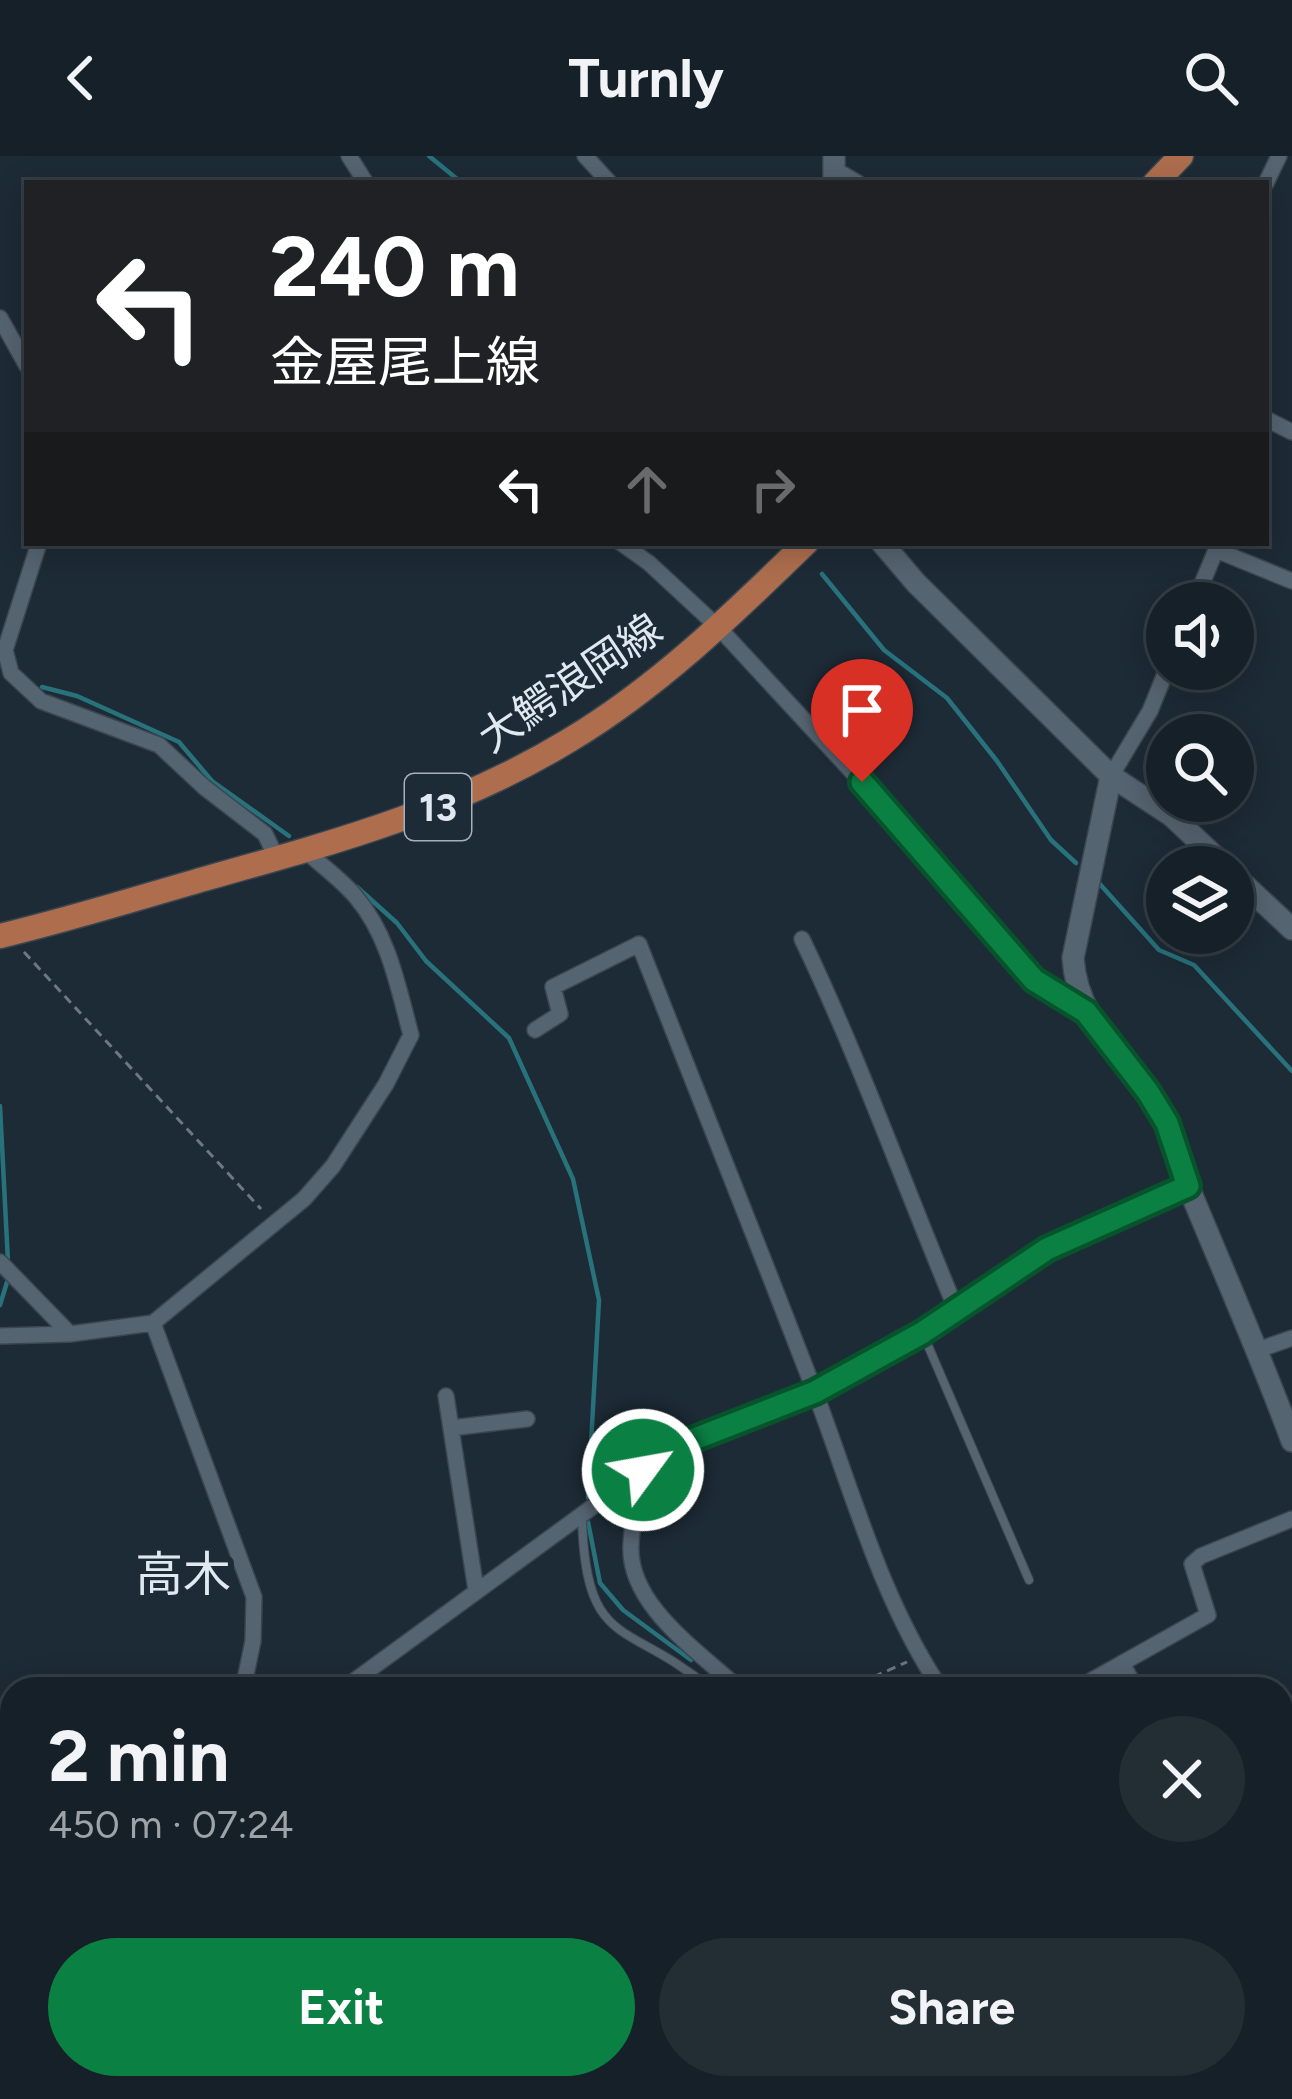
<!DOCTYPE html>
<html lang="en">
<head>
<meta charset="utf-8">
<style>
  :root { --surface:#162028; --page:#232d34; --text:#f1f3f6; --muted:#9ea3a8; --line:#353e45; --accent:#0b8043 }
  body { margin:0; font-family:Figtree,"Noto Sans JP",sans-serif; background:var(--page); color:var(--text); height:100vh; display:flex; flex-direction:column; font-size:45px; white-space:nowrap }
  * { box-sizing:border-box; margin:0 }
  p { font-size:39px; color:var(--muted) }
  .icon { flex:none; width:66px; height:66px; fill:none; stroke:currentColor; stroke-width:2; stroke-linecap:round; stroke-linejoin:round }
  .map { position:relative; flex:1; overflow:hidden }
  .side { position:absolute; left:0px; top:1521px; width:1293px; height:423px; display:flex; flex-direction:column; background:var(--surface); border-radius:36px 36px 0 0; box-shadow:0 6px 30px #0003,0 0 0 3px var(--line) }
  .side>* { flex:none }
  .top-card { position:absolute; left:24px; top:24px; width:1245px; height:366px; border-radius:0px; box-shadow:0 6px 30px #0003,0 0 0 3px var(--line); background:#202124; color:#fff; overflow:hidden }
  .tools { position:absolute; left:1146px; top:426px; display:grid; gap:24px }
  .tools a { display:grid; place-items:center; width:108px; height:108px; border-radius:50%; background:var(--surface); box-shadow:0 6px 30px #0003,0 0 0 3px var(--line); font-size:60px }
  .pin { position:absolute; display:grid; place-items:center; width:102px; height:102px; color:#fff; margin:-123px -51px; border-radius:50% 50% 50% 0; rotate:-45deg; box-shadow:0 0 12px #0007 }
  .pin .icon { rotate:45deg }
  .me { position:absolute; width:132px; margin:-66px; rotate:58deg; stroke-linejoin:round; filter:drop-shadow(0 0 9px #0008) }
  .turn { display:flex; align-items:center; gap:42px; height:252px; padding:0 48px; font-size:54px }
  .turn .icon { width:156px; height:156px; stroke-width:2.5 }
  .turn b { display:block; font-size:84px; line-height:102px }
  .lanes { display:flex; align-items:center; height:114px; padding:0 48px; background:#0003; justify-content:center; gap:60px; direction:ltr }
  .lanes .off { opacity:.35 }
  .round { display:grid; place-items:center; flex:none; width:126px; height:126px; border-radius:63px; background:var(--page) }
  .head { display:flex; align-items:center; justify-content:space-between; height:204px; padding:0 48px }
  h1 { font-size:72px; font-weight:700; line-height:90px }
  .cta { display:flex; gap:24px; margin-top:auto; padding:24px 48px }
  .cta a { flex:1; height:138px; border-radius:72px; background:var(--accent); color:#fff; font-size:48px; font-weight:700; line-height:138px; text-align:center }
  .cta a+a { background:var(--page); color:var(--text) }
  header { display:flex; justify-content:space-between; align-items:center; height:156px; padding:0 48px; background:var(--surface); font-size:54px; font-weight:700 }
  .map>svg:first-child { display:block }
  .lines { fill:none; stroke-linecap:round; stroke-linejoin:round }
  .stream { stroke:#28727c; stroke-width:4.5 }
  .lane-casing { stroke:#3b4650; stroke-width:10 }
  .street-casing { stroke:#3b4650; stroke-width:18 }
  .secondary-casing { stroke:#3b4650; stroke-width:24 }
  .primary-casing { stroke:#3b4650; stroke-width:27 }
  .path { stroke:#6c7882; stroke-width:3; stroke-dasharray:9 6; stroke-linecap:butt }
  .lane { stroke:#556471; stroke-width:8 }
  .street { stroke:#556471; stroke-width:15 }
  .secondary { stroke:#556471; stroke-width:21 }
  .primary { stroke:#ae6e4e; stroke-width:24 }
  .route-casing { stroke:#07532c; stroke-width:30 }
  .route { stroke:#0b8043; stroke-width:21 }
  .labels { text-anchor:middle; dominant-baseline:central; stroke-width:12; stroke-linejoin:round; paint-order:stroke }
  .shield { fill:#1d2b36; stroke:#a6b0b9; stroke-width:3 }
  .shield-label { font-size:39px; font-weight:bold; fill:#e0e9f1 }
  .street-label { font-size:42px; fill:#e0e9f1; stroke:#1d2b36 }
  .quarter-label { font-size:48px; fill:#e0e9f1; stroke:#1d2b36 }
</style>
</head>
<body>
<header><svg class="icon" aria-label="back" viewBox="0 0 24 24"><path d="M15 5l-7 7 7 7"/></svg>Turnly<svg class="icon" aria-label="search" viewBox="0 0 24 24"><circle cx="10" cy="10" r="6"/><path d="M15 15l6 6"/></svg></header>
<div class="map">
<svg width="1292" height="1943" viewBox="0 0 1292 1943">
  <rect width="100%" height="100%" fill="#1d2b36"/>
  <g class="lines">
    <path class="stream" d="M429,0L462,27
      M822,418L884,494L947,542L997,605L1051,684L1076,707
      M42,531L77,540L179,586L212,625L289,680
      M1098,726L1159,794L1194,809L1292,915
      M357,731L397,767L426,805L509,882L573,1023L599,1144L588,1342
      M0,950L8,1106
      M0,1149L8,1123
      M588,1366L600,1427L623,1454L691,1504
      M908,1932L936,1943"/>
    <defs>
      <path id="lane" d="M923,1178L1029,1424
        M582,1363C586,1496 628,1463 711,1533"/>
      <path id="street" d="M349,0L366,27
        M585,0L610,27
        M834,13L858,27
        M1266,27L1279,0
        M0,162L27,210
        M1266,263L1292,276
        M39,387L5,494L11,517L41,545L159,589L204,631L265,678L277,703
        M621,387L649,407L719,472L919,688L1034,824L1086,856
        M1216,394L1292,425
        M1194,447L1218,389
        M1111,620L1150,555L1167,513
        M802,783C860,904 904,1029 956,1153
        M535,874L560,858L553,831L639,788C697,936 756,1083 813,1231C852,1333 880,1442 941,1533
        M0,1106L70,1178L153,1167L304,1043L333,1010L386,928L411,879C398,831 389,780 356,741C342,724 323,711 307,696
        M153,1167L254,1441L253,1485L243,1533
        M0,1180L70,1178
        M1258,1194L1292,1182
        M446,1240L476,1434
        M451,1272L527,1263
        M643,1314C639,1338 632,1364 631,1388C627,1449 700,1496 739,1533
        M1122,1507L1136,1533
        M343,1533L643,1314L692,1284L815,1236L922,1177L1047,1093L1188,1031
        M1076,1533L1208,1459L1192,1408L1201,1400L1292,1363
        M1281,1627L1292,1662
        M0,1650L12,1648
        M408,1932L413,1943"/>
      <path id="secondary" d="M834,27V0
        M882,387L916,427L1111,620L1172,660L1226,711
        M1111,620L1073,802C1078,876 1138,904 1166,967C1177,989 1181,1014 1191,1037C1225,1119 1261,1201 1292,1285
        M1233,718L1292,773
        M1281,1729L1292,1726
        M1158,1932L1163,1943
        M582,1943L614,1932"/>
      <path id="primary" d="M1155,27L1181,0
        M0,780C71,763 141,741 211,721C336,686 456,653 568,585C657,532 732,459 806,387"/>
    </defs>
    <use href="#lane" class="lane-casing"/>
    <use href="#street" class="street-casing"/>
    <use href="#secondary" class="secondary-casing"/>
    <use href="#primary" class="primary-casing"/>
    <path class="path" d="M24,796L261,1053
      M846,1533L907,1506"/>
    <use href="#lane" class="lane"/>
    <use href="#street" class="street"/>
    <use href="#secondary" class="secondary"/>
    <use href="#primary" class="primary"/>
  </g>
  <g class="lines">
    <defs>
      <path id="route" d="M643,1314L692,1284L815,1236L922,1177L1047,1093L1188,1030L1167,967L1148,936L1086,856L1034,824L862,626"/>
    </defs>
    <use href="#route" class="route-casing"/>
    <use href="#route" class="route"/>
  </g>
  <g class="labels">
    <rect class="shield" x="405" y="618" width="66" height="66" rx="9"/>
    <g class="shield-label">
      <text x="438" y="651">13</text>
    </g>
    <g class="street-label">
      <text transform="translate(570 527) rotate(-34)">大鰐浪岡線</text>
    </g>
    <g class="quarter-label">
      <text x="183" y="1418">高木</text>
    </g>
  </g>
</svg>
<div class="tools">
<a><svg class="icon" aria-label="sound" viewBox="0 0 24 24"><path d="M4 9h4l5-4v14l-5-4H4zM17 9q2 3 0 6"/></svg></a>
<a><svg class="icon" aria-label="search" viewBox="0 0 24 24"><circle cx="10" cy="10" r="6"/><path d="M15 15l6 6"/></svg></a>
<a><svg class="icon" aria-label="layers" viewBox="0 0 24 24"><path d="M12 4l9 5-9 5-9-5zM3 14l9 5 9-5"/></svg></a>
</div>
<div class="pin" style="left:862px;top:626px;background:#d93025"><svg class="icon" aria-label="arrive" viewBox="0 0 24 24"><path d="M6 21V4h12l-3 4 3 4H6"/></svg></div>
<svg class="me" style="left:643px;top:1314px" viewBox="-20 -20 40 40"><circle r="17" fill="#0b8043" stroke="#fff" stroke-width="3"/><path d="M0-11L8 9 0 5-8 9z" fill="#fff"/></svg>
<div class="top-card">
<div class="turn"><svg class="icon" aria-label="left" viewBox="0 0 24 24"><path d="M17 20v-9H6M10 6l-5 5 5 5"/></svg><div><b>240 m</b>金屋尾上線</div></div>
<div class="lanes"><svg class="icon" aria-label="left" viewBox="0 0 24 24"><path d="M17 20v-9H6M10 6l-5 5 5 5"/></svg><svg class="icon off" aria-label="ahead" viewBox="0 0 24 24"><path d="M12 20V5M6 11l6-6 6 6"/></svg><svg class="icon off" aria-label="right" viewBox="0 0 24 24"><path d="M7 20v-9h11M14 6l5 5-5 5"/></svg></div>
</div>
<section class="side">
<div class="head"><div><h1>2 min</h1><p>450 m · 07:24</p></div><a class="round"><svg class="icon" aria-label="close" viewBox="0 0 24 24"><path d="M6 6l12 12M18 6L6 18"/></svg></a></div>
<div class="cta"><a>Exit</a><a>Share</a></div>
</section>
</div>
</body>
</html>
